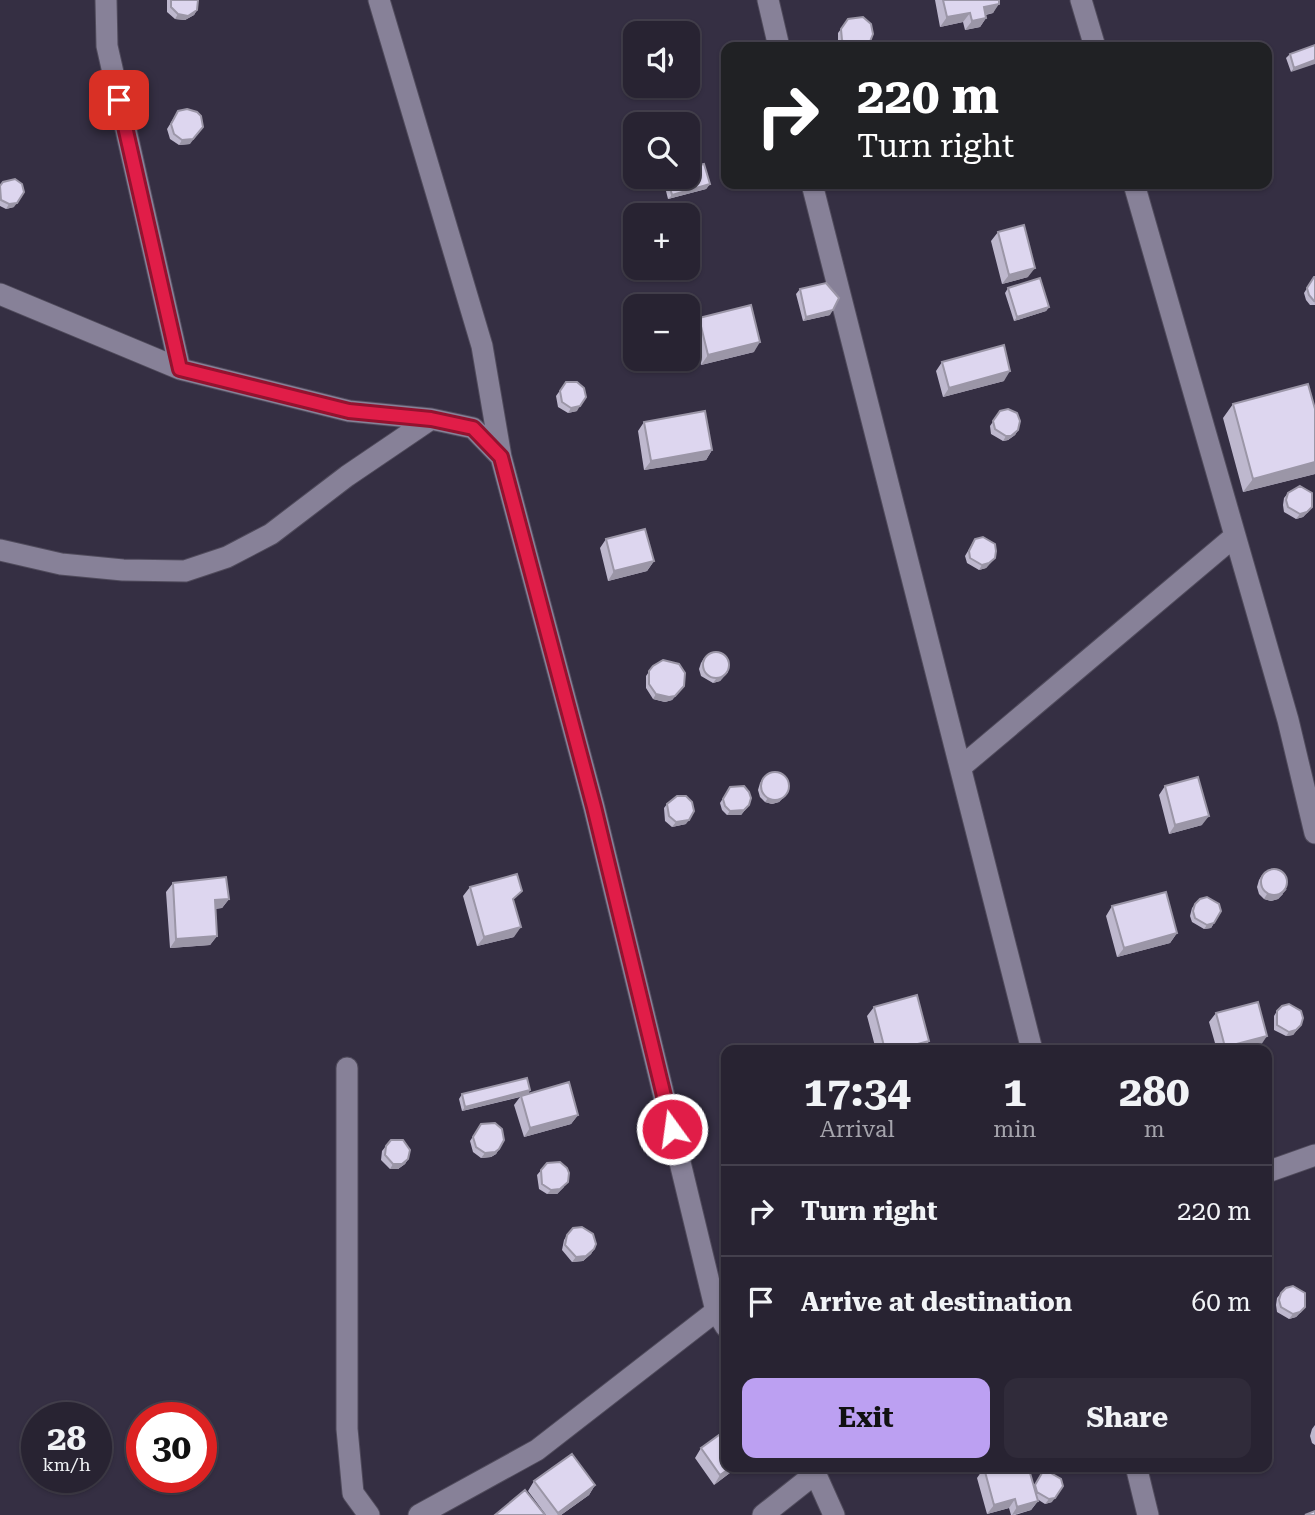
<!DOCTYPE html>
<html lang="en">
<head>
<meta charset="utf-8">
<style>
  :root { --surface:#282332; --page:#302b3a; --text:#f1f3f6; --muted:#a5a4ac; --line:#44404d; --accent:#bca0f2 }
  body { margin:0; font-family:"Roboto Serif",serif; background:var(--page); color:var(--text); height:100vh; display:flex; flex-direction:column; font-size:26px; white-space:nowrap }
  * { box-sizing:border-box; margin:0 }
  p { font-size:23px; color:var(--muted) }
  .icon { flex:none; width:38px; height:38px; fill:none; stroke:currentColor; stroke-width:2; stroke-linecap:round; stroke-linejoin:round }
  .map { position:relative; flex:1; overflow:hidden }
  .side { position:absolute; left:721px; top:1045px; width:551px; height:427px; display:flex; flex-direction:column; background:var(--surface); border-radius:14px; box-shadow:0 2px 5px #0004,0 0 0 2px var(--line) }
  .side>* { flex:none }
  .top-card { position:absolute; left:721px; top:42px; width:551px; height:147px; border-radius:14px; box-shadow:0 2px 5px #0004,0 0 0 2px var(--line); background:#202124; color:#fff; overflow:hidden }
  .tools { position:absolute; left:623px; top:21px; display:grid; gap:14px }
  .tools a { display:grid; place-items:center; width:77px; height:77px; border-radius:14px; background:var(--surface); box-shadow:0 2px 5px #0004,0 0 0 2px var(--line); font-size:35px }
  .speed { position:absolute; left:21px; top:1402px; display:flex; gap:14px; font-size:35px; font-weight:700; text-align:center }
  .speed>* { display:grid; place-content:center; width:91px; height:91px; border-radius:50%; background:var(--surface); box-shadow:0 2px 5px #0004,0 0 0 2px var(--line); line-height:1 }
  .speed small { font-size:18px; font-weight:400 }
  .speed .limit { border:10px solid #d22; background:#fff; color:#111 }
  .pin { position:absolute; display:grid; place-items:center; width:60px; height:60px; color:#fff; margin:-30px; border-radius:14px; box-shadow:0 4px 10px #0006 }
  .me { position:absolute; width:77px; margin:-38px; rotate:346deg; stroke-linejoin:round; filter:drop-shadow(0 0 5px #0008) }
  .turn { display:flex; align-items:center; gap:24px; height:147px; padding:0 21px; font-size:32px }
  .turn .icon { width:91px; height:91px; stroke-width:2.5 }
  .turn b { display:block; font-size:49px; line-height:60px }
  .eta { display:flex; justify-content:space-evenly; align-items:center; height:119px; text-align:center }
  .eta b { font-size:42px; font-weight:700; line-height:49px }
  .action { display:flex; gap:14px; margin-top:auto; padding:14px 21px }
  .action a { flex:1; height:80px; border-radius:14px; background:var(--accent); color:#111; font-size:28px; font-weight:700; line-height:80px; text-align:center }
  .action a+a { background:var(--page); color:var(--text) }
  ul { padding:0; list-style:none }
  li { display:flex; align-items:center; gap:21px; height:91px; padding:0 21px; border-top:2px solid var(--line) }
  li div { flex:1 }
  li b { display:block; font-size:26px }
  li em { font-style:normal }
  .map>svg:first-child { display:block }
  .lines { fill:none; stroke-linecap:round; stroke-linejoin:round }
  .minor-casing { stroke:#504b5c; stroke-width:23 }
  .minor { stroke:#878198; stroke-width:21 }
  .wall { fill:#beb8ce }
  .shaded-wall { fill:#9b96a7 }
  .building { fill:#ddd6ef; stroke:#9b96a7; stroke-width:2 }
  .route-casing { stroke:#92132f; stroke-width:18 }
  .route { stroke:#e11d48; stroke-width:12 }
</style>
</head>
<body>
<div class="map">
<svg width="1315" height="1515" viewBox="0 0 1315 1515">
  <rect width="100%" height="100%" fill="#352f43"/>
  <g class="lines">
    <defs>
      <path id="minor" d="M106,0L107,46L180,369
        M379,0L482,346L501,457L594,807L716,1311L726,1327
        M768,0L779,47
        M1081,0L1095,47
        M812,184L1032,1050
        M1134,184L1288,720L1315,833
        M0,294L180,369L349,411L431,419L473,428L501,457
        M0,550L61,564L123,570L185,571L227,557L271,534L347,476L431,419
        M961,767L1235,536
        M347,1068V1429L353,1493L369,1515
        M1267,1172L1315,1155
        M812,1466L834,1515
        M1136,1466L1148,1515
        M419,1515L537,1450L716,1311
        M763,1515L816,1473"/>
    </defs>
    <use href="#minor" class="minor-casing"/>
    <use href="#minor" class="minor"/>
  </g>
  <path class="wall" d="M167,0H198L197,10L194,15L185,20L175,19L167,12Z
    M935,0H999L993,13L986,15V18L980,27L965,30L963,22L940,27Z
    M848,19L869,44L867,47H841L838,44V33Z
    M1315,45L1291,72L1286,58L1290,54Z
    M178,111L190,144L179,145L170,139L167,129Z
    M664,177H688L710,184L706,189L668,199L663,179Z
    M0,186L14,207L6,209L0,206Z
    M998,232L1028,277L1002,284L991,241Z
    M1314,277L1315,305H1310L1306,300L1304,293Z
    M1008,288L1049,307L1046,311L1014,321L1005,293Z
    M800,289L830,315L803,321L796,294Z
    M699,318L754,352L701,365L692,327Z
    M942,362L1004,381L943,397L936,371Z
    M566,382L577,411L568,413L558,407L556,396Z
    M1233,404L1315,409V474L1243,492L1223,418Z
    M1000,411L1018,430L1015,435L1008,440L1003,441L991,434L990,426Z
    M644,422L712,450L706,460L644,470L638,431Z
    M1288,493L1308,512L1303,517L1296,519L1284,512L1283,505L1284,498Z
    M606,539L654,561L647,571L608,581L600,548Z
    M975,539L995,558L986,568L979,570L967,563L965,556Z
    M704,658L728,672L720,681L713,683L701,676L699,669L701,663Z
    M653,666L684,686L672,700L665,702L653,699L646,688V676Z
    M763,779L784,797L779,802L772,804L765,802L760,797L758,790L760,783Z
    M1165,786L1202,825L1169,834L1159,795Z
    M730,787L749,805L741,815H727L722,810L720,803Z
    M667,804L686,824L672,827L665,821L664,808Z
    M1262,875L1283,894L1278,899L1271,901L1264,899L1259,894L1257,887L1259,880Z
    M173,883L229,899L222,908L215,909L217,936L210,945L170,948L166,892Z
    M470,887L514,937L477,946L463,896Z
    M1195,904L1214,923L1211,928L1204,929L1192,922L1190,916L1192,908Z
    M1112,906L1177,933L1170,943L1117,957L1106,916Z
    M874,1007L929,1041L923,1050H876L867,1016Z
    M1277,1011L1301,1025L1293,1035L1286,1036L1274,1030V1016Z
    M1216,1013L1261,1045L1242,1050H1217L1209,1022Z
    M530,1090L528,1094L578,1115L571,1124L524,1137L514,1105L520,1097L462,1111L459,1099L462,1094Z
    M481,1124L499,1149L496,1154L491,1157L481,1158L473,1152L470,1141Z
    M386,1146L408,1159L405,1164L398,1169H390L381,1160L382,1151Z
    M547,1163L564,1187L557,1194H547L539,1189L537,1175Z
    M567,1235L594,1249L591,1254L583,1261L572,1262L562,1250L564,1240Z
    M1281,1293L1301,1312L1296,1317L1289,1319L1277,1312L1276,1305L1277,1298Z
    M1315,1425V1445L1312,1443L1310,1436L1312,1429Z
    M701,1448L726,1466H739L714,1485L695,1458Z
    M984,1468L1034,1486L1042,1473L1052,1502L1045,1504L1037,1499L1038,1501L1031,1510L1015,1515H1011L1009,1508L987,1514L977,1478Z
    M534,1481L595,1485L589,1495L561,1515H546L528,1491Z"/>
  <path class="shaded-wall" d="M999,4L993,13L978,16L984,7Z
    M197,10L194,15L185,20L175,19L178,14Z
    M970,13L963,22L940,27L947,17Z
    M986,18L980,27L965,30L972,21Z
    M1315,60V64L1291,72L1294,68Z
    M203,127L190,144L179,145L182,140Z
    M710,184L706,189L668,199L672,195Z
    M17,203L14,207L6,209L9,204Z
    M1035,268L1028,277L1002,284L1009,275Z
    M1049,307L1046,311L1014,321L1017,317Z
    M833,310L830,315L803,321L806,317Z
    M760,342L754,352L701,365L708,355Z
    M1010,371L1004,381L943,397L949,388Z
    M580,406L577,411L568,413L571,408Z
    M1018,430L1015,435L1008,440L1003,441L1006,436Z
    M712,450L706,460L644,470L651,461Z
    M1315,462V474L1243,492L1253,479Z
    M1312,507L1303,517L1296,519L1300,514Z
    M995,558L986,568L979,570L982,565Z
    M654,561L647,571L608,581L614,571Z
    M728,672L720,681L713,683L716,679Z
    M684,686L672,700L665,702L653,699L656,694Z
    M787,793L779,802L772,804L765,802L768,798Z
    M749,805L741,815H727L730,811Z
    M1209,816L1202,825L1169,834L1175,825Z
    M689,820L686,824L672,827L676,822Z
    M1287,889L1278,899L1271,901L1264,899L1267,894Z
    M229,899L222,908L208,909L215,900Z
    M1214,923L1211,928L1204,929L1207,925Z
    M521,927L514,937L477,946L484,937Z
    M1177,933L1170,943L1117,957L1124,948Z
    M217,936L210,945L170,948L176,939Z
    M1301,1025L1293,1035L1286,1036L1289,1032Z
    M1267,1036L1261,1045L1242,1050H1223L1225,1047Z
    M929,1041L923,1050H895Z
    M530,1090L527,1095L462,1111L465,1107Z
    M578,1115L571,1124L524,1137L530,1128Z
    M499,1149L496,1154L491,1157L481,1158L485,1153Z
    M408,1159L405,1164L398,1169H390L393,1164Z
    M568,1182L557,1194H547L551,1190Z
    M594,1249L591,1254L583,1261L572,1262L576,1257Z
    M1305,1307L1296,1317L1289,1319L1293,1314Z
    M733,1466H739L714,1485L720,1475Z
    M595,1485L589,1495L561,1515H557Z
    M1055,1498L1052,1502L1045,1504L1049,1499Z
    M1015,1499L1009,1508L987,1514L994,1505Z
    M1038,1501L1031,1510L1012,1515L1017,1507Z"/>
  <path class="building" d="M171,0H198L197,10L188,16L178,14L171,7Z
    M943,0H999V4L984,7L986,18L972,21L970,13L947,17Z
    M863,17L871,24L873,34L869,44L861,47H849L842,40L841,29L848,19Z
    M1315,45V60L1294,68L1290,54Z
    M187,109L197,112L201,116L203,127L193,139L182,140L174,134L171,124L178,111Z
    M704,164L710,184L672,195L667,177H688V168Z
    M15,179L22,184L24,192L17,203L9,204L1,200L0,186L3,182Z
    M1024,225L1035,268L1009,275L998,232Z
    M1314,277H1315V301H1314L1309,295L1307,288Z
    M1040,278L1049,307L1017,317L1008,288Z
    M826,283L839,298L833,310L806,317L800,289Z
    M751,305L760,342L708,355L699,318Z
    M1004,345L1010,371L949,388L942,362Z
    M566,382H577L584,388L586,397L580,406L571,408L562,402L560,391Z
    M1308,384L1315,409V462L1253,479L1233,404Z
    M1008,409L1017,413L1020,421L1018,430L1011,436H1006L995,429L993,421L1000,411Z
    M705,411L712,450L651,461L644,422Z
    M1300,486L1312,493V507L1307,512L1300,514L1288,507L1286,500L1288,493Z
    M645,529L654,561L614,571L606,539Z
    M983,537L995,544L996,551L995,558L989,563L982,565L970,558L969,551L975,539Z
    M703 665a13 13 0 1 1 26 0a13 13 0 1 1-26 0Z
    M663,660L679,664L685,673L684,686L675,696L669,697L656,694L649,684V671L653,666Z
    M761 786a14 14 0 1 1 28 0a14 14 0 1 1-28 0Z
    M1198,777L1209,816L1175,825L1165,786Z
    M744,786L749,792L751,798L749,805L744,810L730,811L725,806L723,799L730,787Z
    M677,796H686L692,802L694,811L689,820L676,822L669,816L667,804Z
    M1261 882a13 13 0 1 1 26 0a13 13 0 1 1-26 0Z
    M517,874L522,891L513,899L521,927L484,937L470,887Z
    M226,877L229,899L215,900L217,936L176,939L173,883Z
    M1166,892L1177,933L1124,948L1112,906Z
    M1207,897L1219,904L1221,911L1214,923L1207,925L1195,918L1193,911L1195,904L1200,899Z
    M917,995L929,1041L895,1050H885L874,1007Z
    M1258,1002L1267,1036L1225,1047L1216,1013Z
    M1289,1004L1301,1011L1303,1018L1301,1025L1296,1030L1289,1032L1277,1025V1011L1282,1006Z
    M527,1078L530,1090L465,1107L462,1094Z
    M569,1082L578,1115L530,1128L521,1096Z
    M495,1123L502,1129L504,1140L499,1149L495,1152L485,1153L476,1147L473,1137L481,1124Z
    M391,1140H403L410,1150L408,1159L402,1164H393L385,1155L386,1146Z
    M560,1162L567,1168L569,1173L568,1182L560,1189L551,1190L542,1184L541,1170L547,1163Z
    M582,1227L593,1234L596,1244L594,1249L586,1256L576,1257L565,1245L567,1235L573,1228Z
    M1293,1286L1305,1293V1307L1300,1312L1293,1314L1281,1307L1279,1300L1281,1293L1286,1288Z
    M726,1430V1466H733L720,1475L701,1448Z
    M572,1454L595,1485L558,1513L534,1481Z
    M991,1466H1028L1038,1501L1017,1507L1015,1499L994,1505L984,1468Z
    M1049,1472L1061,1479L1063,1486L1055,1498L1049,1499L1037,1492L1035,1485L1042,1473Z
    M525,1490L545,1515H495Z
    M1315,1511V1515H1305Z"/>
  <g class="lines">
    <defs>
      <path id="route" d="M119,100L180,369L349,411L431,419L473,428L501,457L594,807L672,1129"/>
    </defs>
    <use href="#route" class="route-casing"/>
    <use href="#route" class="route"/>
  </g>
</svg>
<div class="tools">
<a><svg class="icon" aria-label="sound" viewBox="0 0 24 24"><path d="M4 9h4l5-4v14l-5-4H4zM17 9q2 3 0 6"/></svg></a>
<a><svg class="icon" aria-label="search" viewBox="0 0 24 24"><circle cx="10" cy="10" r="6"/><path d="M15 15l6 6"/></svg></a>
<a>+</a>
<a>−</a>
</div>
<div class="speed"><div>28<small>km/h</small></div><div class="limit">30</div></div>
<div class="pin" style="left:119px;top:100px;background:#d93025"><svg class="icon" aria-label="arrive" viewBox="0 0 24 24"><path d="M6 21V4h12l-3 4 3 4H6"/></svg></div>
<svg class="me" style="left:672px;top:1129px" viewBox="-20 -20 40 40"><circle r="17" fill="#e11d48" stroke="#fff" stroke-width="3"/><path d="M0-11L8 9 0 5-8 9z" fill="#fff"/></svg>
<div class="top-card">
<div class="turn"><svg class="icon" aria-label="right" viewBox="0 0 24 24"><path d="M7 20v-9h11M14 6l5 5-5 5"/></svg><div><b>220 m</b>Turn right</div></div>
</div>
<section class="side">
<div class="eta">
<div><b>17:34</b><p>Arrival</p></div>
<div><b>1</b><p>min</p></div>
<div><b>280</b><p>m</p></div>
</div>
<ul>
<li><svg class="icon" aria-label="right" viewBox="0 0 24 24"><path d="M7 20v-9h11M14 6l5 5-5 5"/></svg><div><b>Turn right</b></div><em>220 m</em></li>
<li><svg class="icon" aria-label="arrive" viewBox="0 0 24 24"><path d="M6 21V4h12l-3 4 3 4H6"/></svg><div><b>Arrive at destination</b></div><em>60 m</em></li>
</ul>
<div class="action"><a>Exit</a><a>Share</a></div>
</section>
</div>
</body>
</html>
